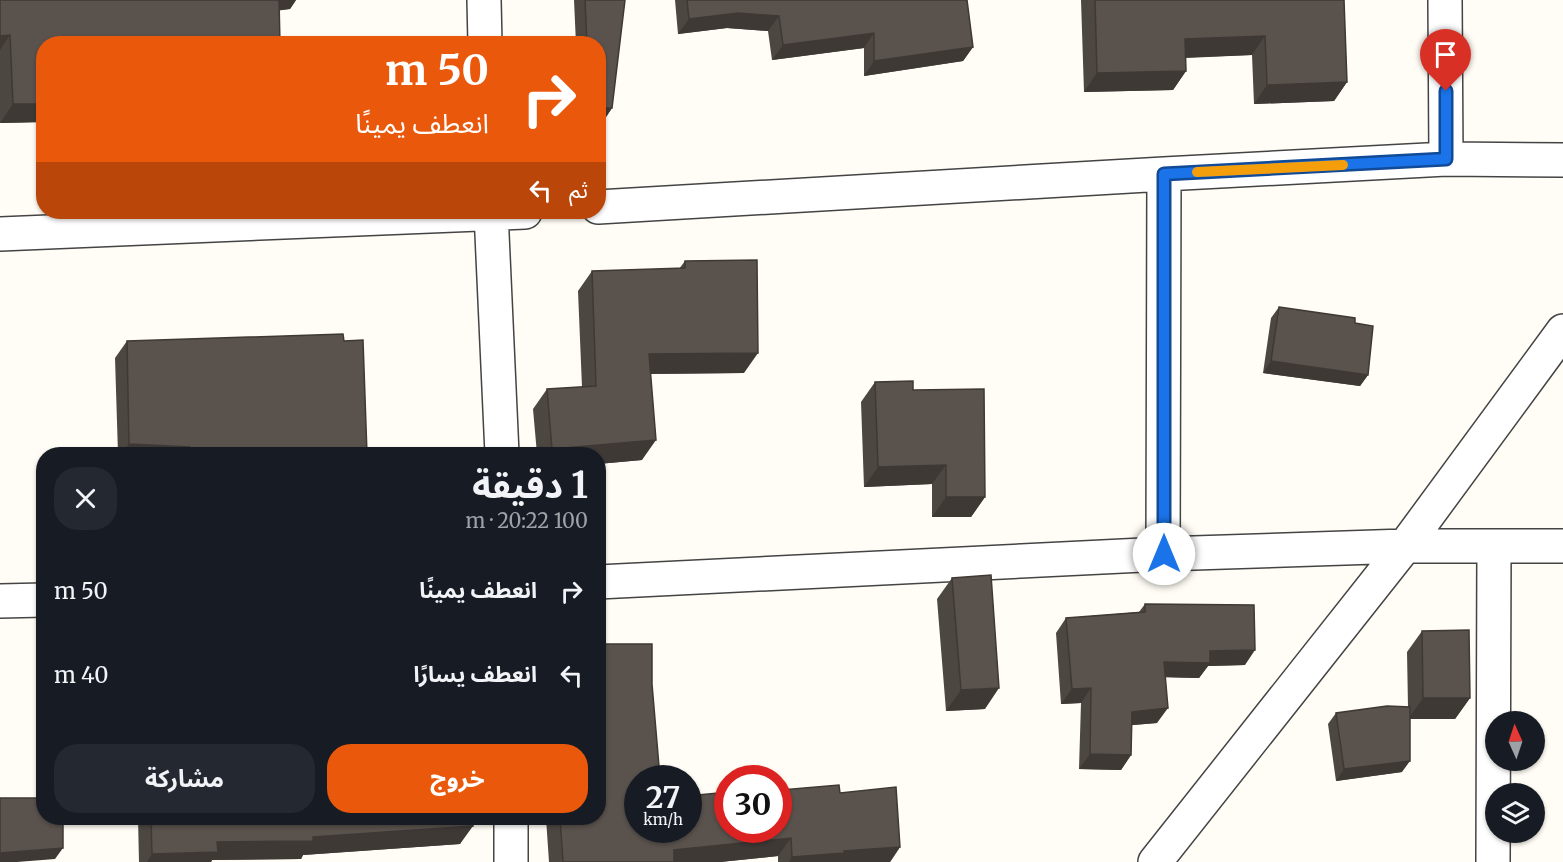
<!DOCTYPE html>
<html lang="ar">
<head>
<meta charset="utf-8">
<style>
  :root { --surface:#171b24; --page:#242831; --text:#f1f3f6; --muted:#9ea1a6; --accent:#ea580c }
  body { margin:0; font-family:Merriweather,"Noto Sans Arabic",serif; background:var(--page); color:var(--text); direction:rtl; height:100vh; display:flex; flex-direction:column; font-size:22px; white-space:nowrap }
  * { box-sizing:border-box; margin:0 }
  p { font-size:20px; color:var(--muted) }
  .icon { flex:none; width:33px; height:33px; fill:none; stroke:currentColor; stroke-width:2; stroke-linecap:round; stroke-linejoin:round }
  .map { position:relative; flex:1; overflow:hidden; direction:ltr }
  .side { position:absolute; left:36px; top:447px; width:570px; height:378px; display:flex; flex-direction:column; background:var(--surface); border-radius:24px; box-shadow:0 2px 4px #0004; direction:rtl }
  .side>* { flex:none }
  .guide { position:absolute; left:36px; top:36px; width:570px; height:183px; border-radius:24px; box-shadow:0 2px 4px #0004; direction:rtl; background:#ea580c; color:#fff; overflow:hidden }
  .needle { width:39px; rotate:357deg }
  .tools { position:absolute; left:1485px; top:711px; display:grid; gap:12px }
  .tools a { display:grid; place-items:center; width:60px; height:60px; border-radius:50%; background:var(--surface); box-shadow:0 2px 4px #0004; font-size:30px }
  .speed { position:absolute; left:624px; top:765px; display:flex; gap:12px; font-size:30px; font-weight:700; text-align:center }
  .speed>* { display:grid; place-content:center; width:78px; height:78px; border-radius:50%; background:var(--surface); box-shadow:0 2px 4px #0004; line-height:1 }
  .speed small { font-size:15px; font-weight:400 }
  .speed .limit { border:9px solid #d22; background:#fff; color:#111 }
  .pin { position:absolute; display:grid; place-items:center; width:51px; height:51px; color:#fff; margin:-62px -26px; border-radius:50% 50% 50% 0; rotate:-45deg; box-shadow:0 0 6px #0007 }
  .pin .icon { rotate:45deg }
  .me { position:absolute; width:66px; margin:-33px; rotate:0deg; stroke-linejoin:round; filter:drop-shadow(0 0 4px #0008) }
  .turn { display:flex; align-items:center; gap:21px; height:126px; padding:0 18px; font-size:27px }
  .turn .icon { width:78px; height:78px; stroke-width:2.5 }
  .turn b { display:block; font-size:42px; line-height:51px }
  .then { display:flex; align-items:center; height:57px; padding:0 18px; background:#0003; gap:12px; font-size:22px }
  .round { display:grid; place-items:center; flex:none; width:63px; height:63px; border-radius:24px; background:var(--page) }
  .overview { display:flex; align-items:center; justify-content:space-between; height:102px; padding:0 18px }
  h1 { font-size:36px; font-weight:700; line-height:45px }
  .action { display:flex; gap:12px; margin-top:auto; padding:12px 18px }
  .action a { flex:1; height:69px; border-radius:24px; background:var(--accent); color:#fff; font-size:24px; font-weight:700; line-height:69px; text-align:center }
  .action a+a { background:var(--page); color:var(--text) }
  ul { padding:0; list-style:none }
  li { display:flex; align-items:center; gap:18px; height:84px; padding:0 18px }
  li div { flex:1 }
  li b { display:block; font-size:22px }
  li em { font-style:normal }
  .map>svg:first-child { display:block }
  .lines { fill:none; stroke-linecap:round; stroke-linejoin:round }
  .street-casing { stroke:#444; stroke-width:36 }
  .street { stroke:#fff; stroke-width:33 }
  .wall { fill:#4d4742 }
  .shaded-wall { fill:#3f3936 }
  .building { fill:#5a524d; stroke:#3f3936; stroke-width:1.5 }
  .route-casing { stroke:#114b97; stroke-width:15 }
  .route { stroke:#1a73e8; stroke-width:10 }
  .slow { stroke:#f59e0b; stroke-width:10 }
</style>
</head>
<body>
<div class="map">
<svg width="1563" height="862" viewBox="0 0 1563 862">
  <rect width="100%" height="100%" fill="#fffdf5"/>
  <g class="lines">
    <defs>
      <path id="street" d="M484,0L485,44
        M1445,0L1446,159
        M598,207L1164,174L1446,159L1563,160
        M491,212L502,454
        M0,234L525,212
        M1163,554L1164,174
        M598,582L1163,554L1405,546H1563
        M0,601L44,600
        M511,818V862
        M1155,862L1405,546L1563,331
        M1493,862L1494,546"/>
    </defs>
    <use href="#street" class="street-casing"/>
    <use href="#street" class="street"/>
  </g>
  <path class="wall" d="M0,0H296L290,9L44,44V122L0,123Z
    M511,0H625L612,108L602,123H598V44H576L574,0Z
    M675,0H967L973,47L963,61L864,76V48L772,60L768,31L727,28L678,34Z
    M1081,0H1344L1347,82L1334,101L1254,104L1252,55L1186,58V71L1173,90L1084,92Z
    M685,261L744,373L651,374L642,460L598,464V454H537L533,409L547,389L582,387L578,291L592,271L679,269Z
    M1279,307L1355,323L1368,375L1360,386L1263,373L1271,318Z
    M127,341L367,454H118L115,358Z
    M875,382L913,390L985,497L971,517H932V484L864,487L861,402Z
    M952,578L985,709L946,711L937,599Z
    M1145,604L1245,665L1208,666L1199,678L1165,677L1157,723L1132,725L1131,755L1121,770L1079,769L1081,703L1061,704L1056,633L1066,618L1139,612Z
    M1422,631L1470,698L1455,719H1410L1402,772L1336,781L1328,724L1336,713L1408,707L1407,652Z
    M602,644L638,830L781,790L840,793L900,847L890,862H778V856L720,862H549L546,818H598Z
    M138,818H472L460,844L303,855L301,859L212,860L211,862H139Z"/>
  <path class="shaded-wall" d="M273,0H296L290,9L266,11Z
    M738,13L779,16L768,31L727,28L678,34L689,19Z
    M874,33L864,48L772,60L783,45Z
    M10,35L0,50V36Z
    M1265,36L1252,55L1172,58L1185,39Z
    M973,47L963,61L864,76L874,61Z
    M1186,71L1173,90L1084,92L1097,73Z
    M1347,82L1334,101L1254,104L1267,85Z
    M13,104H44V122L0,123Z
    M598,108H612L602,123H598Z
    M758,353L744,373L635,374L649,354Z
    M1271,361L1368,375L1360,386L1263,373Z
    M656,440L642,460L598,464V454H548L552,449Z
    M129,444L190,447L185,454H122Z
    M946,465L932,484L864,487L878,467Z
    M946,497H985L971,517H932Z
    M1255,650L1245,665L1208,666L1199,678L1153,677L1164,662L1210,651Z
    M999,688L985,709L946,711L961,690Z
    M1091,688L1081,703L1061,704L1072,689Z
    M1423,698H1470L1455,719H1408Z
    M1168,708L1157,723L1122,726L1132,712Z
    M1090,754L1131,755L1121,770L1079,769Z
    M1410,761L1402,772L1336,781L1344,769Z
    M473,826L460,844L303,855L301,859L212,860L211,862H147L152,854L217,842Z
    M791,838L778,856L720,862H666L674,850Z
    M900,847L890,862H789L792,857L844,851Z
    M63,848L55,859L17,862H0V853Z"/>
  <path class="building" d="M0,0H279L280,44H44V104H13L10,35L0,36Z
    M585,0H625L612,108H598V44H587Z
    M687,0H967L973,47L874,61V33L783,45L779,16L738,13L689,19Z
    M1095,0H1344L1347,82L1267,85L1265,36L1185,39L1186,71L1097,73Z
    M757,260L758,353L649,354L656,440L552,449L547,389L596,386L592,271L685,268V261Z
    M1279,307L1355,318V323L1373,326L1368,375L1271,361Z
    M343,334L344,341L363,340L367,454H191L190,447L129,444L127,341Z
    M913,381V390L984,389L985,497H946V465L878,467L875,382Z
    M991,575L999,688L961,690L952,578Z
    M1145,604L1254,605L1255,650L1210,651V663L1164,662L1168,708L1132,712L1131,755L1090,754L1091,688L1072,689L1066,618L1145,612Z
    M598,614H601L602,644H652V684L660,778H638V830H688V796L728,792V830H778V786H780L781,790L839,785L840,793L896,787L900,847L844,851V853L792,857L791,838L674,850V862H563L560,818H598Z
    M1469,630L1470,698H1423L1422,631Z
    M1387,706L1410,707V761L1344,769L1336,713Z
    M0,798H44V818H63V848L0,853Z
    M151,818H472L473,826L313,837V841L217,842L218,852L152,854Z"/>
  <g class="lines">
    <defs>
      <path id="route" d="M1164,554V174L1446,159V91"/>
    </defs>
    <use href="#route" class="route-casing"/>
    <use href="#route" class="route"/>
    <path class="slow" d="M1197,172L1343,165"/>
  </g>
</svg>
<div class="tools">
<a><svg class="needle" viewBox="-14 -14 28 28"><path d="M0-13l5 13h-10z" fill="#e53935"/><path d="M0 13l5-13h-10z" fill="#9ea1a6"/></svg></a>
<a><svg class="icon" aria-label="layers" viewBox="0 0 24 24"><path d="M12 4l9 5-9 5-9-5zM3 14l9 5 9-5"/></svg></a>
</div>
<div class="speed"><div>27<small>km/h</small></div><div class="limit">30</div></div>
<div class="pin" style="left:1446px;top:91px;background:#d93025"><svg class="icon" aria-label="arrive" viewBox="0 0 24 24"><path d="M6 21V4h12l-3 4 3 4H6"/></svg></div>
<svg class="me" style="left:1164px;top:554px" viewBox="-20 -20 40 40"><circle r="19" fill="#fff"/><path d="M0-13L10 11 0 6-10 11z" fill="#1a73e8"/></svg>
<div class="guide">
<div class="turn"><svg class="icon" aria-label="right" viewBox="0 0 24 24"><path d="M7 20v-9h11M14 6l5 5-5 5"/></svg><div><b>50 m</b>انعطف يمينًا</div></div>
<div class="then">ثم<svg class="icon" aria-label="left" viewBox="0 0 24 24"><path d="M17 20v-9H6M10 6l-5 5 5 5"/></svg></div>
</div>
<section class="side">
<div class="overview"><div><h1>1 دقيقة</h1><p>100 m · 20:22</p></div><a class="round"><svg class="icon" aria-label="close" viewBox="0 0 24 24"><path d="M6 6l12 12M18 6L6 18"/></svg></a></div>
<ul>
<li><svg class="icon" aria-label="right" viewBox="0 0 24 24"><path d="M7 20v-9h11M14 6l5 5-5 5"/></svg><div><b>انعطف يمينًا</b></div><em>50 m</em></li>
<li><svg class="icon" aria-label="left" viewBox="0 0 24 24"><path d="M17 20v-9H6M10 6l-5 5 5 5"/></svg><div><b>انعطف يسارًا</b></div><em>40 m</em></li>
</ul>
<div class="action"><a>خروج</a><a>مشاركة</a></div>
</section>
</div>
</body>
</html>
